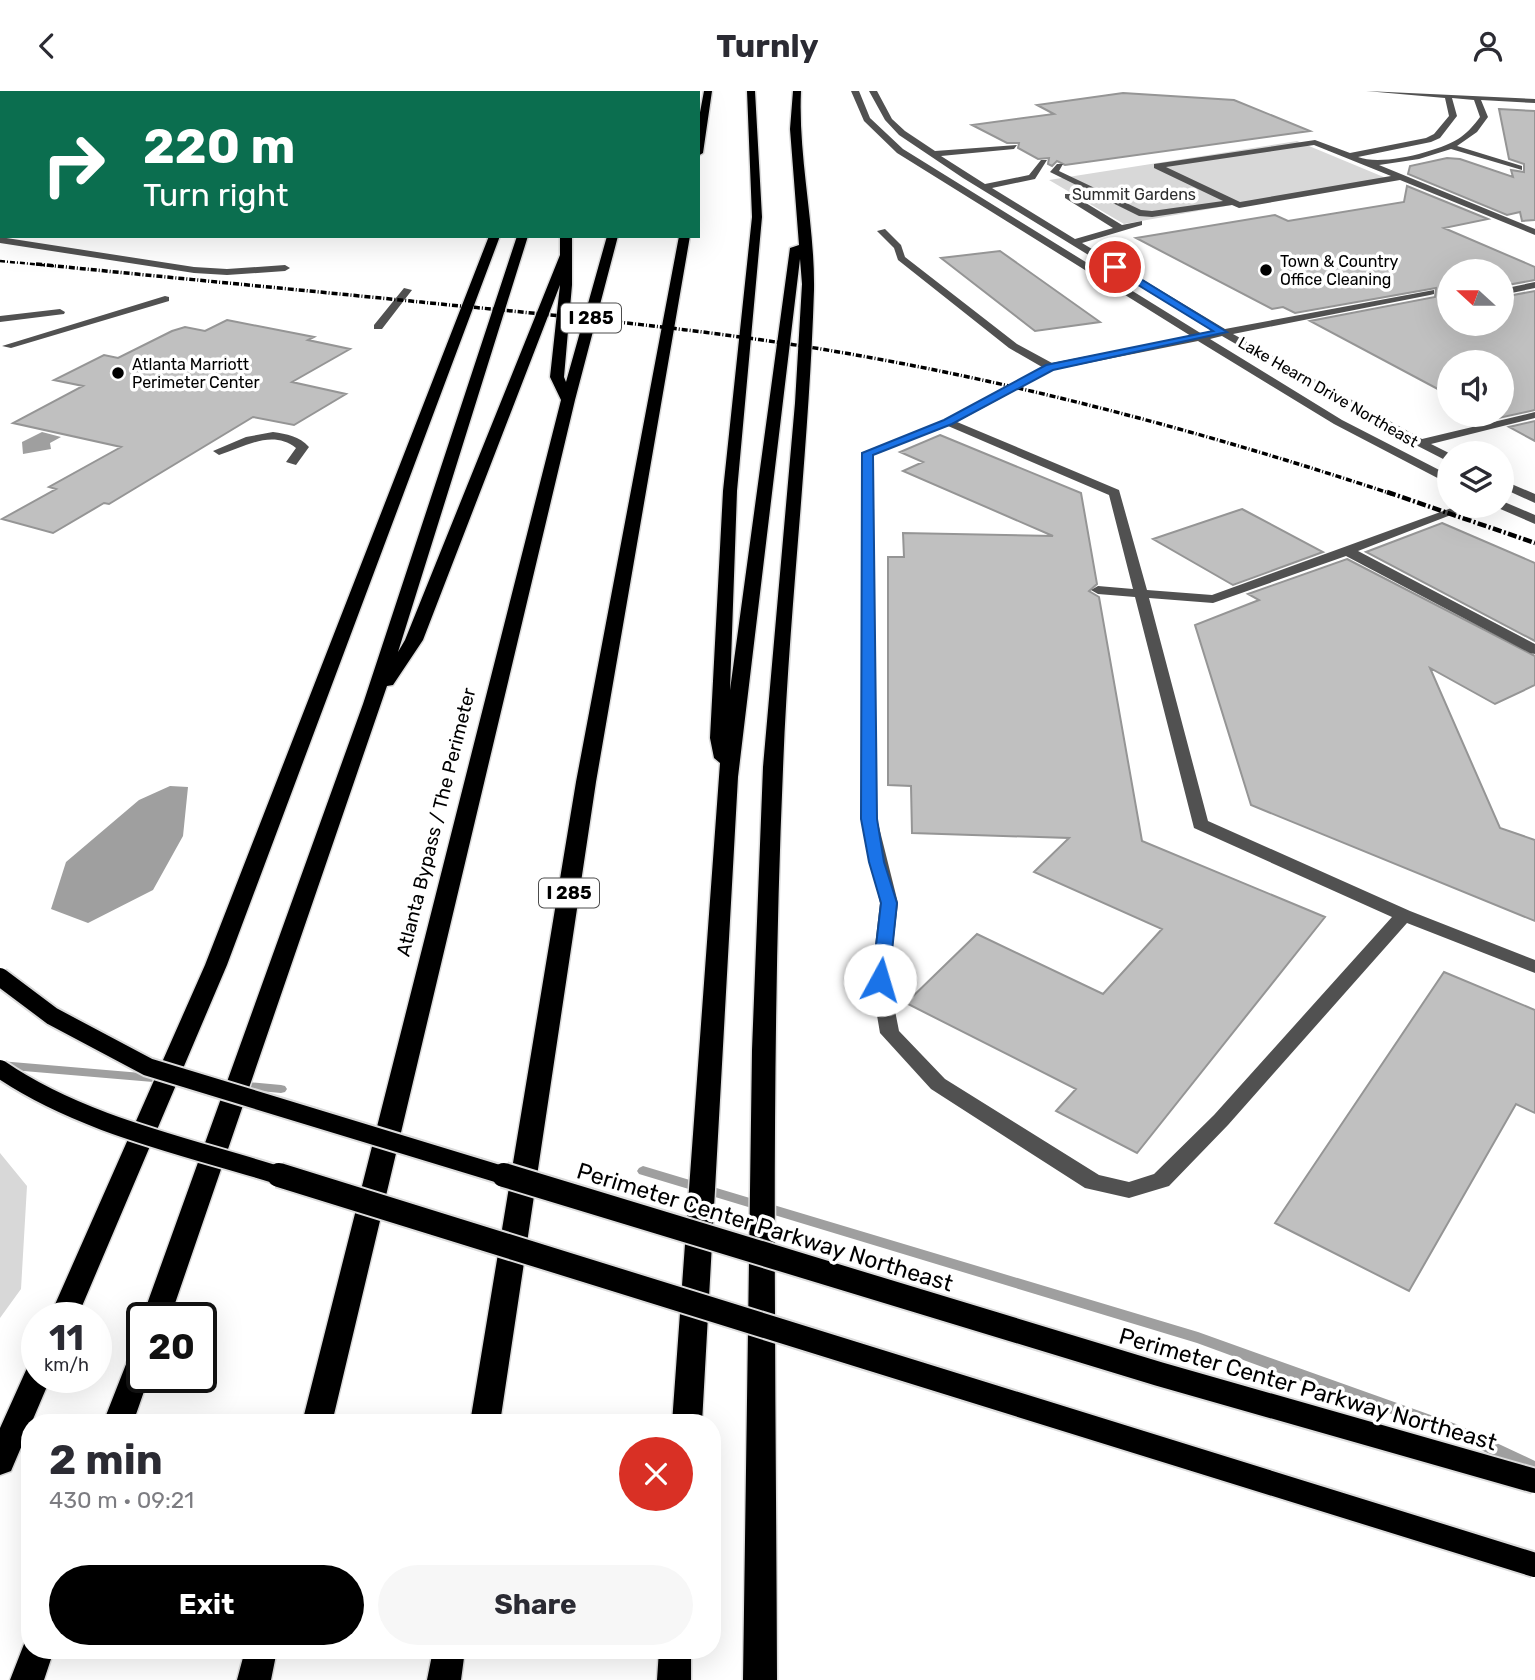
<!DOCTYPE html>
<html lang="en">
<head>
<meta charset="utf-8">
<style>
  :root { --surface:#fff; --page:#f7f7f7; --text:#2b2b33; --muted:#7c7c81; --accent:#000 }
  body { margin:0; font-family:Rubik,sans-serif; background:var(--page); color:var(--text); height:100vh; display:flex; flex-direction:column; font-size:26px; white-space:nowrap }
  * { box-sizing:border-box; margin:0 }
  p { font-size:23px; color:var(--muted) }
  .icon { flex:none; width:38px; height:38px; fill:none; stroke:currentColor; stroke-width:2; stroke-linecap:round; stroke-linejoin:round }
  .map { position:relative; flex:1; overflow:hidden }
  .details { position:absolute; left:21px; top:1323px; width:700px; height:245px; display:flex; flex-direction:column; background:var(--surface); border-radius:28px; box-shadow:0 7px 28px #0002 }
  .details>* { flex:none }
  .guide { position:absolute; left:0px; top:0px; width:700px; height:147px; box-shadow:0 7px 28px #0002; background:#0b6e4f; color:#fff; overflow:hidden }
  .needle { width:46px; rotate:291deg }
  .tools { position:absolute; left:1437px; top:168px; display:grid; gap:14px }
  .tools a { display:grid; place-items:center; width:77px; height:77px; border-radius:50%; background:var(--surface); box-shadow:0 7px 28px #0002; font-size:35px }
  .speed { position:absolute; left:21px; top:1211px; display:flex; gap:14px; font-size:35px; font-weight:700; text-align:center }
  .speed>* { display:grid; place-content:center; width:91px; height:91px; border-radius:50%; background:var(--surface); box-shadow:0 7px 28px #0002; line-height:1 }
  .speed small { font-size:18px; font-weight:400 }
  .speed .limit { border:4px solid #111; border-radius:10px; background:#fff; color:#111 }
  .pin { position:absolute; display:grid; place-items:center; width:60px; height:60px; color:#fff; margin:-30px; border:4px solid #fff; border-radius:50%; box-shadow:0 2px 7px #0007 }
  .me { position:absolute; width:77px; margin:-38px; rotate:6deg; stroke-linejoin:round; filter:drop-shadow(0 0 5px #0008) }
  .turn { display:flex; align-items:center; gap:24px; height:147px; padding:0 28px; font-size:32px }
  .turn .icon { width:91px; height:91px; stroke-width:2.5 }
  .turn b { display:block; font-size:49px; line-height:60px }
  .round { display:grid; place-items:center; flex:none; width:74px; height:74px; border-radius:37px; background:var(--page) }
  .headline { display:flex; align-items:center; justify-content:space-between; height:119px; padding:0 28px }
  h1 { font-size:42px; font-weight:700; line-height:52px }
  .cta { display:flex; gap:14px; margin-top:auto; padding:14px 28px }
  .cta a { flex:1; height:80px; border-radius:42px; background:var(--accent); color:#fff; font-size:28px; font-weight:700; line-height:80px; text-align:center }
  .cta a+a { background:var(--page); color:var(--text) }
  header { display:flex; justify-content:space-between; align-items:center; height:91px; padding:0 28px; background:var(--surface); font-size:32px; font-weight:700 }
  .map>svg:first-child { display:block }
  .green { fill:#d8d8d8 }
  .water { fill:#9f9f9f }
  .lines { fill:none; stroke-linecap:round; stroke-linejoin:round }
  .stream { fill:#9f9f9f; fill-rule:evenodd }
  .building { fill:#c0c0c0; stroke:#959595; stroke-width:2 }
  .highway-casing { stroke:#dbdbdb; stroke-width:3 }
  .minor { fill:#515151; fill-rule:evenodd }
  .highway { fill:#000; fill-rule:evenodd }
  .rail-far2 { stroke:#000; stroke-width:2.5; stroke-dasharray:5 2 1 2; stroke-linecap:butt }
  .rail-far1 { stroke:#000; stroke-width:3.5; stroke-dasharray:6 2 1 2; stroke-linecap:butt }
  .rail { stroke:#000; stroke-width:4.5; stroke-dasharray:9 2.5 2 2.5; stroke-linecap:butt }
  .major-bridge-far1-casing { stroke:#dbdbdb; stroke-width:22; stroke-linecap:butt }
  .major-bridge-casing { stroke:#dbdbdb; stroke-width:28; stroke-linecap:butt }
  .major-bridge-far1 { stroke:#000; stroke-width:18 }
  .major-bridge { stroke:#000; stroke-width:24 }
  .route { fill:#1a73e8; stroke:#114b97; stroke-width:2 }
  .poi-dot { fill:#000; stroke:#fff; stroke-width:2.5 }
  .labels { text-anchor:middle; dominant-baseline:central; stroke-width:7; stroke-linejoin:round; paint-order:stroke }
  .far-park-label { font-size:16px; fill:#2f2f2f; stroke:#fff }
  .far-poi-label { font-size:16px; fill:#000; stroke:#fff; text-anchor:start }
  .far-street-label { font-size:16px; fill:#000; stroke:#fff }
  .shield { fill:#fff; stroke:#4c4c4c; stroke-width:2 }
  .shield-label { font-size:18px; font-weight:bold; fill:#000 }
  .street-label { font-size:19px; fill:#000; stroke:#fff }
  .near-street-label { font-size:23px; fill:#000; stroke:#fff }
</style>
</head>
<body>
<header><svg class="icon" aria-label="back" viewBox="0 0 24 24"><path d="M15 5l-7 7 7 7"/></svg>Turnly<svg class="icon" aria-label="person" viewBox="0 0 24 24"><circle cx="12" cy="8" r="4"/><path d="M4 21q1-7 8-7t8 7"/></svg></header>
<div class="map">
<svg width="1535" height="1589" viewBox="0 0 1535 1589">
  <rect width="100%" height="100%" fill="#fff"/>
  <path class="green" d="M1297,50L1386,87L1124,133L1049,89Z
    M0,1062L27,1095L21,1198L0,1227Z"/>
  <path class="water" d="M42,341L61,346L50,352L51,358L23,363L22,351Z
    M170,695L188,696L183,745L153,799L88,832L51,818L66,771L139,709Z"/>
  <g class="lines">
    <path class="stream" d="M0,970L165,984L169,985L171,988L169,991L165,992L0,978Z
      M236,990L281,994L285,995L287,998L285,1001L281,1002L236,998L232,997L230,994L232,991Z
      M643,1075L1198,1241L1456,1333L1535,1370V1384L1446,1343L1197,1252L639,1083L637,1080L639,1077Z"/>
  </g>
  <path class="building" d="M1123,2L1234,9L1310,40L1065,74L1057,70L1052,75L1048,73L1049,67L1038,68L1018,57L1019,52H1007L972,34L1054,23L1037,14Z
    M1499,18L1535,20V129L1522,130L1520,121L1507,124L1408,83L1410,75L1447,67L1460,68L1513,86L1511,79L1524,81V73L1509,68Z
    M1407,95L1488,128L1444,137L1535,176V189L1502,195V180H1449V233H1502V206L1535,200V319L1494,328L1486,324H1502V271H1449V304L1310,230L1435,206L1436,197L1295,222L1283,216L1272,218L1136,147L1275,124L1288,130L1404,111Z
    M1000,160L1100,231L1035,240L941,167Z
    M227,229L314,246L308,249L350,258L292,291L346,303L294,334L253,326L109,413L104,412L53,442L2,428L56,398L49,396L121,356L13,332L83,295L54,289L104,264L118,267L172,240L185,236L205,240Z
    M1535,330V350L1509,336Z
    M940,344L1081,402L1097,493L1089,500L1099,506L1142,750L1325,826L1137,1062L1056,1020L1076,998L906,912L977,843L1103,903L1162,838L1034,781L1069,747L912,742L911,695L888,694V466H904L903,442L1053,445L903,380L923,371L900,361Z
    M1242,418L1323,461L1233,494L1153,448Z
    M1442,432L1535,472V550L1366,461Z
    M1347,468L1535,565V594L1495,613L1430,577L1500,737L1535,749V830L1251,714L1195,534L1259,509L1248,503Z
    M1444,881L1535,919V1022L1516,1013L1409,1200L1275,1132Z"/>
  <g class="lines">
    <defs>
      <path id="highway" d="M536,0H544L535,2Z
        M566,0H574L575,2H566Z
        M648,0H656L647,2Z
        M704,0H712L703,62L698,65V32Z
        M747,0H755L762,126L737,400L730,599L790,157L799,154L790,38L793,0H801C798,67 815,133 814,199C809,359 789,518 783,678C770,981 776,1285 777,1589H743L752,959L763,676L795,312L802,193L800,168L738,686L702,1332H672L720,672L714,667L710,647L723,400L752,126Z
        M489,145H500L227,874L77,1227H49L205,874Z
        M517,145H528L398,561L405,549L560,164V145H572V194L564,286L566,291L607,145H618L575,309L332,1332H302L561,309L550,286L560,194L423,549L393,594L387,595L170,1227H142L363,613Z
        M679,145H690L596,691L500,1332H470L576,691Z
        M142,1254V1286H149L133,1332H103L132,1258Z
        M37,1274V1286H51L11,1380L0,1384V1337L27,1277Z
        M30,1546V1559H54L44,1589H10L26,1548Z
        M245,1559H277L271,1589H237Z
        M433,1559H465L461,1589H427Z
        M659,1559H691V1589H657Z"/>
    </defs>
    <use href="#highway" class="highway-casing"/>
    <path class="minor" d="M263,0H273L261,2Z
      M381,0H401L404,2H383Z
      M447,0H458L444,2Z
      M851,0H859L870,27L903,58L1202,243L1214,241L963,87L899,44L885,29L869,0H877L892,28L905,40L935,60L1017,54L1014,58L941,65L985,93L1029,84L1041,69H1047L1035,88L992,97L1075,148L1113,137L1065,107V103H1071L1122,134L1142,130V134L1082,152L1225,238L1434,199V203L1430,204L1233,243L1422,348L1535,321V327L1431,353L1449,362V371L1369,330L1222,245L1210,248L1342,329L1449,384V393L1334,333L1198,250L1053,279L957,331L1119,399L1147,499L1212,504L1457,415H1474L1358,460L1535,553V563L1530,562L1346,465L1213,512L1149,507L1208,730L1410,820L1535,869V882L1407,832L1228,1034L1169,1095L1129,1107L1085,1097L931,998L880,942L871,889L880,812L861,728V362L944,329L1042,276L1009,257L898,169L894,157L877,140L885,138L901,154L905,166L1017,253L1052,272L1191,245L897,62L864,30ZM948,335L1109,404L1133,498L1098,495L1091,499L1098,503L1135,506L1194,737L1392,826L1214,1024L1154,1083L1129,1091L1099,1084L945,988L899,940L889,889L898,812L877,728L873,364Z
      M1366,0L1535,8V12L1481,9L1488,26L1477,41L1457,55L1522,75V79L1451,58L1419,68L1379,74L1535,138V144L1400,89L1239,117L1232,114L1152,126L1139,125L1050,81L1057,73H1063L1059,80L1141,119L1152,120L1223,110L1154,77V73L1315,49L1350,62L1426,47L1434,43L1449,25L1445,7ZM1452,7L1474,9L1480,26C1474,34 1469,40 1461,46C1443,59 1383,76 1358,66L1431,51L1440,47L1457,25ZM1314,54L1391,85L1240,111L1166,76Z
      M2,112V118L0,119V113Z
      M0,146L194,176L227,178L285,174L290,177L285,180L227,184L194,182L0,152Z
      M1535,191V197L1502,204V198Z
      M404,197L412,199L382,238H374V234Z
      M165,205L169,206V210L11,257L2,255Z
      M60,218L65,221L64,223L0,231V225Z
      M273,341C287,343 299,345 309,356L296,374L286,371L296,357C272,338 244,356 219,364L213,360L246,346Z
      M1502,389L1535,403V412L1502,397Z
      M1502,410L1535,424V433L1498,417L1496,415H1502Z"/>
    <use href="#highway" class="highway"/>
    <path class="rail-far2" d="M0,170L54,175"/>
    <path class="rail-far1" d="M36,173C174,187 312,200 450,214C574,226 698,238 821,258C1015,290 1205,341 1392,403"/>
    <path class="rail" d="M1387,401L1535,452"/>
    <defs>
      <path id="major-bridge-far1" d="M0,886L52,925L148,976L509,1086
        M0,978C83,1035 190,1056 284,1086"/>
      <path id="major-bridge" d="M279,1084L1535,1474
        M504,1084L1159,1283L1535,1390"/>
    </defs>
    <use href="#major-bridge-far1" class="major-bridge-far1-casing"/>
    <use href="#major-bridge" class="major-bridge-casing"/>
    <use href="#major-bridge-far1" class="major-bridge-far1"/>
    <use href="#major-bridge" class="major-bridge"/>
  </g>
  <path class="route" d="M1112,174H1118L1227,241L1053,279L952,333L873,364L877,728L884,771L897,812L889,889L886,893H874L872,889L881,812L869,771L861,728L862,362L944,329L1046,274L1213,240L1112,178Z"/>
  <g class="poi-dot">
    <circle cx="1266" cy="179" r="7"/>
    <circle cx="118" cy="282" r="7"/>
  </g>
  <g class="labels">
    <g class="far-park-label">
      <text x="1134" y="103">Summit Gardens</text>
    </g>
    <g class="far-poi-label">
      <text x="1280" y="170">Town &amp; Country<tspan x="1280" dy="18">Office Cleaning</tspan></text>
      <text x="132" y="273">Atlanta Marriott<tspan x="132" dy="18">Perimeter Center</tspan></text>
    </g>
    <g class="far-street-label">
      <text transform="translate(1328 301) rotate(30)">Lake Hearn Drive Northeast</text>
    </g>
    <g class="shield">
      <rect x="561" y="212.5" width="60" height="29" rx="5"/>
      <rect x="539" y="787.5" width="60" height="29" rx="5"/>
    </g>
    <g class="shield-label">
      <text x="591" y="227">I 285</text>
      <text x="569" y="802">I 285</text>
    </g>
    <g class="street-label">
      <text transform="translate(436 731) rotate(-76)">Atlanta Bypass / The Perimeter</text>
    </g>
    <g class="near-street-label">
      <text transform="translate(765 1136) rotate(17)">Perimeter Center Parkway Northeast</text>
      <text transform="translate(1308 1298) rotate(16)">Perimeter Center Parkway Northeast</text>
    </g>
  </g>
</svg>
<div class="tools">
<a><svg class="needle" viewBox="-14 -14 28 28"><path d="M0-13l5 13h-10z" fill="#e53935"/><path d="M0 13l5-13h-10z" fill="#7c7c81"/></svg></a>
<a><svg class="icon" aria-label="sound" viewBox="0 0 24 24"><path d="M4 9h4l5-4v14l-5-4H4zM17 9q2 3 0 6"/></svg></a>
<a><svg class="icon" aria-label="layers" viewBox="0 0 24 24"><path d="M12 4l9 5-9 5-9-5zM3 14l9 5 9-5"/></svg></a>
</div>
<div class="speed"><div>11<small>km/h</small></div><div class="limit">20</div></div>
<div class="pin" style="left:1115px;top:176px;background:#d93025"><svg class="icon" aria-label="arrive" viewBox="0 0 24 24"><path d="M6 21V4h12l-3 4 3 4H6"/></svg></div>
<svg class="me" style="left:880px;top:889px" viewBox="-20 -20 40 40"><circle r="19" fill="#fff"/><path d="M0-13L10 11 0 6-10 11z" fill="#1a73e8"/></svg>
<div class="guide">
<div class="turn"><svg class="icon" aria-label="right" viewBox="0 0 24 24"><path d="M7 20v-9h11M14 6l5 5-5 5"/></svg><div><b>220 m</b>Turn right</div></div>
</div>
<section class="details">
<div class="headline"><div><h1>2 min</h1><p>430 m · 09:21</p></div><a class="round" style="background:#d93025;color:#fff"><svg class="icon" aria-label="close" viewBox="0 0 24 24"><path d="M6 6l12 12M18 6L6 18"/></svg></a></div>
<div class="cta"><a>Exit</a><a>Share</a></div>
</section>
</div>
</body>
</html>
